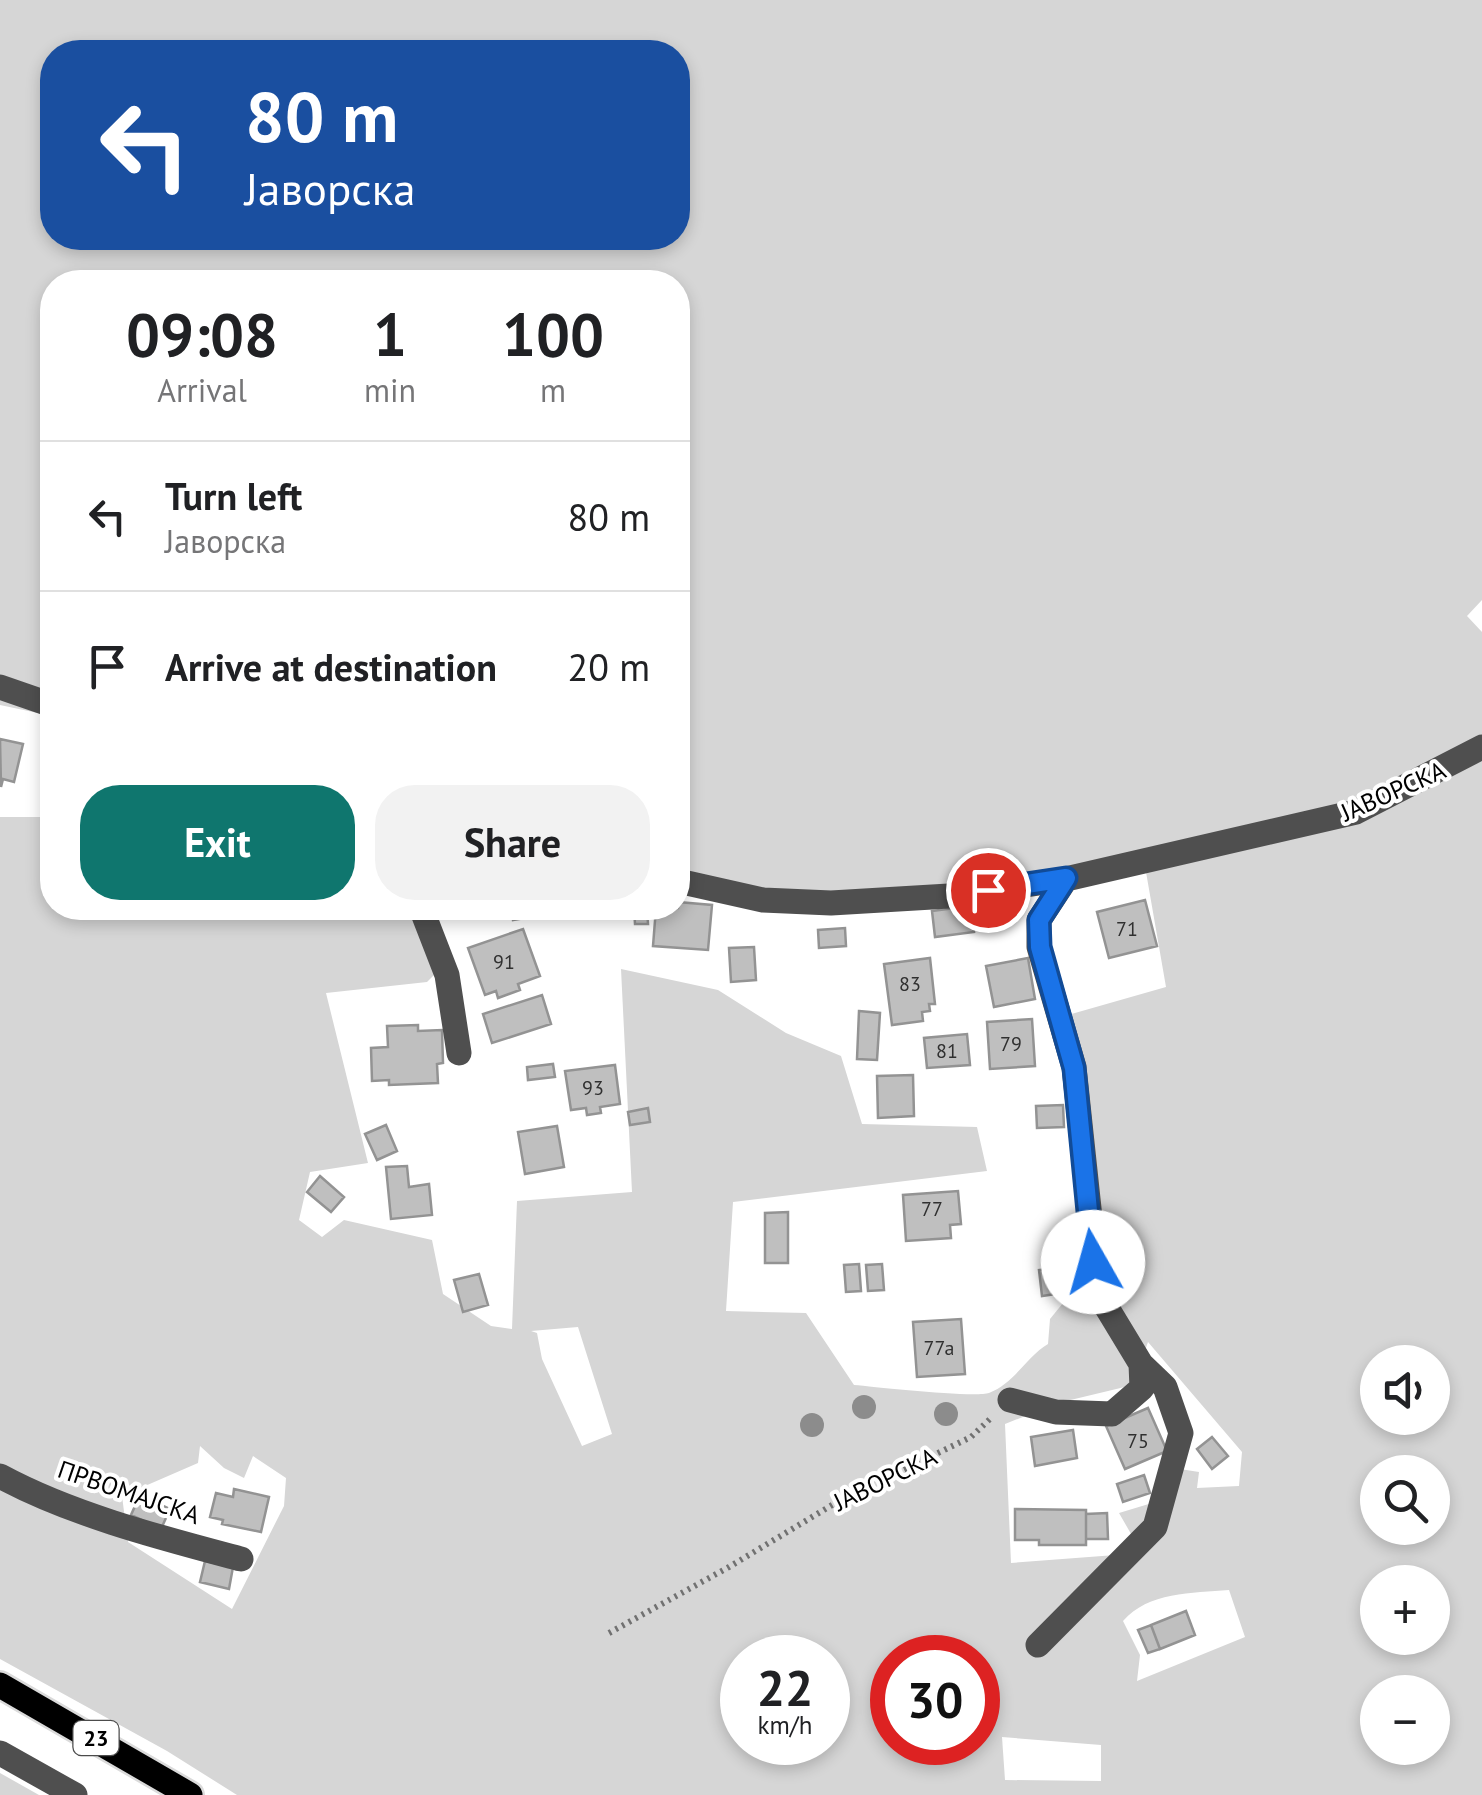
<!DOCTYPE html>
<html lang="en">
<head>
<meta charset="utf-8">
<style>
  :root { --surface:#fff; --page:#f2f2f2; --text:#202124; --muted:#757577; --line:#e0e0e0; --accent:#0f766e }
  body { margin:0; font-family:"PT Sans",sans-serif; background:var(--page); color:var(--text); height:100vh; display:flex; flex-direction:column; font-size:38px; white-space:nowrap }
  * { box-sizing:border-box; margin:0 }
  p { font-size:32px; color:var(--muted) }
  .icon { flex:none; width:55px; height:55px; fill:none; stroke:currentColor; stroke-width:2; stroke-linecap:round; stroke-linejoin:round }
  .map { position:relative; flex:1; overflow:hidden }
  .side { position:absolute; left:40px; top:270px; width:650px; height:650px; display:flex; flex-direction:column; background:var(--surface); border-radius:40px; box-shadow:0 5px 15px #0003 }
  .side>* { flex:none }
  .guide { position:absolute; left:40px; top:40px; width:650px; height:210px; border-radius:40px; box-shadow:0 5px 15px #0003; background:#1a4fa0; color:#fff; overflow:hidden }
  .tools { position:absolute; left:1360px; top:1345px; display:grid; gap:20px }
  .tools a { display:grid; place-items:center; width:90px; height:90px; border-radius:50%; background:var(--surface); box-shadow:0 5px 15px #0003; font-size:50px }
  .speed { position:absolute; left:720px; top:1635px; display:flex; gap:20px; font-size:50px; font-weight:700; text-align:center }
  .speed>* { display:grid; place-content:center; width:130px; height:130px; border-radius:50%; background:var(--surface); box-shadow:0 5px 15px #0003; line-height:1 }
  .speed small { font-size:25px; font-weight:400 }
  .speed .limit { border:15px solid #d22; background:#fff; color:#111 }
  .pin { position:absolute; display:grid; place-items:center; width:85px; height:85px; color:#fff; margin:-42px; border:5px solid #fff; border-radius:50%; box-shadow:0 2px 10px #0007 }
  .me { position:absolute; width:110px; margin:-55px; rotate:353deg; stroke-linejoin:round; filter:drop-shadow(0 0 8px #0008) }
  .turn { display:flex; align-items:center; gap:35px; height:210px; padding:0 40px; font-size:45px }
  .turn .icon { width:130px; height:130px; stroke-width:2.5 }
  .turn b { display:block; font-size:70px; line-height:85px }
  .eta { display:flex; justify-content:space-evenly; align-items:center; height:170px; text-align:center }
  .eta b { font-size:60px; font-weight:800; line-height:70px }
  .action { display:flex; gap:20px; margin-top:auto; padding:20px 40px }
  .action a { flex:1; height:115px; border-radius:40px; background:var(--accent); color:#fff; font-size:40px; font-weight:800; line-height:115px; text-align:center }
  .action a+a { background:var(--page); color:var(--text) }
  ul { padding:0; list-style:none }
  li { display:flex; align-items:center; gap:30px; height:150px; padding:0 40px; border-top:2px solid var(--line) }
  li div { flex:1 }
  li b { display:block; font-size:38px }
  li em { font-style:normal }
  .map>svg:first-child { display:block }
  .green { fill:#d6d6d6; fill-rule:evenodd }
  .building { fill:#bfbfbf; stroke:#939393; stroke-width:2.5 }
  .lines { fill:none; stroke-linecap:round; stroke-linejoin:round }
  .major-casing { stroke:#dbdbdb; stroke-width:30 }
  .path { stroke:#717171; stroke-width:6; stroke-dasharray:2.5 5; stroke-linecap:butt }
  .minor { stroke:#4f4f4f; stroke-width:25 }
  .major { stroke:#000; stroke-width:25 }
  .tree { fill:#8c8c8c }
  .route-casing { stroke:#114b97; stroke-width:25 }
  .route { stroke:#1a73e8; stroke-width:18 }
  .labels { text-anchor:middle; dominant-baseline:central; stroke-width:8; stroke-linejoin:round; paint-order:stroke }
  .number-label { font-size:20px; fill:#303030 }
  .shield { fill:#fff; stroke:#4c4c4c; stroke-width:2.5 }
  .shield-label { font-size:22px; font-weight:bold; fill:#000 }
  .street-label { font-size:25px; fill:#000; stroke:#fff }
</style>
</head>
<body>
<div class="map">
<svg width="1482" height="1795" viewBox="0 0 1482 1795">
  <rect width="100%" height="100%" fill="#fff"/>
  <path class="green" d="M0,0H1482V600L1467,616L1482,632V1795H237L167,1751L0,1659V817H52V908H436L449,960L427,982L326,993L368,1163L310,1172L299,1220L322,1237L344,1220L432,1240L443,1294L491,1326L512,1329L517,1201L632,1192L621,969L718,990L786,1033L841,1056L862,1124L977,1127L987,1171L733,1202L726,1311L806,1313L854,1385C877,1387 974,1398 989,1393C1015,1383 1026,1357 1048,1344L1050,1319L1063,1303L1079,1300L1093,1305L1068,1015L1166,987L1146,872L853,892L761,889L678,871V282H52V716L0,705ZM52,52H678V238H52ZM578,1327L612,1434L582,1446L542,1359L537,1333L531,1331ZM1148,1342L1242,1452L1239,1486L1197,1488L1199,1472L1161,1466L1152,1503L1119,1513L1142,1553L1011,1563L1005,1424L1058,1403L1133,1385ZM1378,1362H1432V1418H1378ZM200,1446L224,1468L244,1478L253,1456L286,1478L284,1506L232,1609L128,1542L122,1496L198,1463ZM1378,1472H1432V1528H1378ZM1378,1582H1432V1638H1378ZM1229,1590L1245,1637L1137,1681L1140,1655L1123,1621C1148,1592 1192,1593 1229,1590ZM742,1658H828V1742H742ZM892,1658H978V1742H892ZM1378,1692H1432V1748H1378ZM1002,1737L1101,1745V1781L1005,1780Z
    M0,1773L39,1795H0Z"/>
  <path class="building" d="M0,739L23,744L14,782L3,779L1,787Z
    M1145,900L1157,946L1109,958L1097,912Z
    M678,902L712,905L708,950L653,946L656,908H678Z
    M970,906L974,932L935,937L932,911Z
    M511,908H572V910L513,920Z
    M634,908H647L648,924H635Z
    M845,928L846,946L819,948L818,930Z
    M523,929L540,976L518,984L520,990L498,998L496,991L485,995L468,948Z
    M754,947L756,980L731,982L729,948Z
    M930,958L935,1004H929L930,1011L922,1012L923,1021L892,1025L884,964Z
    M1028,958L1035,999L994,1007L986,966Z
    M542,995L551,1024L492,1043L483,1014Z
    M859,1011L880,1013L877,1060L857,1059Z
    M1032,1019L1035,1066L990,1069L987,1022Z
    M418,1025V1031L442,1030L443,1063L437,1064L438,1083L389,1085V1080L372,1081L371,1048L388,1047L387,1026Z
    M967,1034L970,1065L927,1068L924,1038Z
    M553,1064L555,1077L528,1080L527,1067Z
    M615,1065L620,1104L600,1107L601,1113L587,1115L586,1108L571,1110L565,1071Z
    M913,1075L914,1116L878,1118L877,1076Z
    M1063,1105L1064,1127L1037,1128L1036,1106Z
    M648,1108L650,1122L630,1125L628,1112Z
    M386,1125L397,1151L377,1160L365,1134Z
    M557,1126L564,1167L525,1174L518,1132Z
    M407,1166L409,1187L429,1184L432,1215L391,1219L386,1167Z
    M320,1176L344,1197L331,1212L307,1192Z
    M958,1191L961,1224L950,1225L951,1238L906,1241L903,1195Z
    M788,1212V1263H765V1213Z
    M859,1264L861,1291L846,1292L844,1265Z
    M882,1264L884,1290L868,1291L866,1265Z
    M1080,1265L1083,1290L1042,1296L1039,1270Z
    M479,1274L488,1305L463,1312L454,1280Z
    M961,1319L965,1374L917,1377L913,1322Z
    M1148,1408L1167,1451L1125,1469L1106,1426Z
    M1073,1430L1077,1458L1035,1466L1031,1437Z
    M1212,1437L1228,1456L1212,1469L1197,1449Z
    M1144,1475L1150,1493L1123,1502L1117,1484Z
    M234,1489L269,1497L261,1532L222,1524L223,1520L210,1517L216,1493L233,1497Z
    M140,1495L170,1509L161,1529L131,1515Z
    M1015,1509L1086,1510V1545H1039V1540H1015Z
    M1107,1513L1108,1539H1086V1514Z
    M205,1561L233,1567L229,1589L200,1582Z
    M1186,1611L1195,1635L1160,1649L1151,1625Z
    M1151,1625L1160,1649L1148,1653L1138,1630Z"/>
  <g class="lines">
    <defs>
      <path id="major" d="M0,1685L190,1795"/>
    </defs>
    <use href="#major" class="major-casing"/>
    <path class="path" d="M609,1633L729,1567L837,1502L971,1437L991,1418"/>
    <path class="minor" d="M0,687L52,705
      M678,881L763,900L831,903L949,896L1066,879L1356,812L1482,747
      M421,908L447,975L459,1053
      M1010,1400L1056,1412L1112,1414L1142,1388L1141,1364L1098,1293L1074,1067L1039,947V920L1066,879
      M0,1476C72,1515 162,1538 241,1559
      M1038,1645L1155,1527L1181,1433L1165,1387L1141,1364
      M0,1753L75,1795"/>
    <use href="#major" class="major"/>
  </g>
  <g class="tree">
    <circle cx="864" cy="1407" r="12"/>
    <circle cx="946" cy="1414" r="12"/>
    <circle cx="812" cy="1425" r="12"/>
  </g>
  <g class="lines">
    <defs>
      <path id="route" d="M988,890L1066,878L1039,920L1040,947L1074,1068L1093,1262"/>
    </defs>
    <use href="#route" class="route-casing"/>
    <use href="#route" class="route"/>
  </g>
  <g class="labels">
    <g class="number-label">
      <text x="1127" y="929">71</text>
      <text x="504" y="962">91</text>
      <text x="910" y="984">83</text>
      <text x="1011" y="1044">79</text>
      <text x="947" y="1051">81</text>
      <text x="593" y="1088">93</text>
      <text x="932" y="1209">77</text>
      <text x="939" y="1348">77a</text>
      <text x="1138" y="1441">75</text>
    </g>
    <rect class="shield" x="73.5" y="1721" width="45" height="34" rx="8"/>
    <g class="shield-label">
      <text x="96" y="1738">23</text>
    </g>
    <g class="street-label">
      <text transform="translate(1393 791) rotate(-24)">ЈАВОРСКА</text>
      <text transform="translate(885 1479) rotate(-26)">ЈАВОРСКА</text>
      <text transform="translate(129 1492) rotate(19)">ПРВОМАЈСКА</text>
    </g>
  </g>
</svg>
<div class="tools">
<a><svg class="icon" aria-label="sound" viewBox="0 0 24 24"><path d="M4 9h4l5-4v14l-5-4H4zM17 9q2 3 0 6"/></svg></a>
<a><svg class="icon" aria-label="search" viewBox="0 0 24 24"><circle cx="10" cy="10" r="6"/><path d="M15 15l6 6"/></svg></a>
<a>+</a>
<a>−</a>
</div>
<div class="speed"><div>22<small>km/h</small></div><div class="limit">30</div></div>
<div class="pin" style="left:988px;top:890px;background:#d93025"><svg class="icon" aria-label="arrive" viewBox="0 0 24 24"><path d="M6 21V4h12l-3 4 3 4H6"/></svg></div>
<svg class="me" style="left:1093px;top:1262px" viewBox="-20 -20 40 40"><circle r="19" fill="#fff"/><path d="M0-13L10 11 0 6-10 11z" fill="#1a73e8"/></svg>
<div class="guide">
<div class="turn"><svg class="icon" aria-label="left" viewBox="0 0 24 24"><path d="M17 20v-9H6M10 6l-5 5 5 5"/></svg><div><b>80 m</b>Јаворска</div></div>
</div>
<section class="side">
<div class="eta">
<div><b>09:08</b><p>Arrival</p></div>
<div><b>1</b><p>min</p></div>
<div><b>100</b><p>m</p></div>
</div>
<ul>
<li><svg class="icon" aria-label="left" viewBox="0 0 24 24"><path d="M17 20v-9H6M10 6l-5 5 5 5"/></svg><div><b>Turn left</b><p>Јаворска</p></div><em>80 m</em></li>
<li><svg class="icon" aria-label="arrive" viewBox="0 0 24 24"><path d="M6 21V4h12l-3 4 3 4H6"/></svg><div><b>Arrive at destination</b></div><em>20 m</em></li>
</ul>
<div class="action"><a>Exit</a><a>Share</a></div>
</section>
</div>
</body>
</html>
